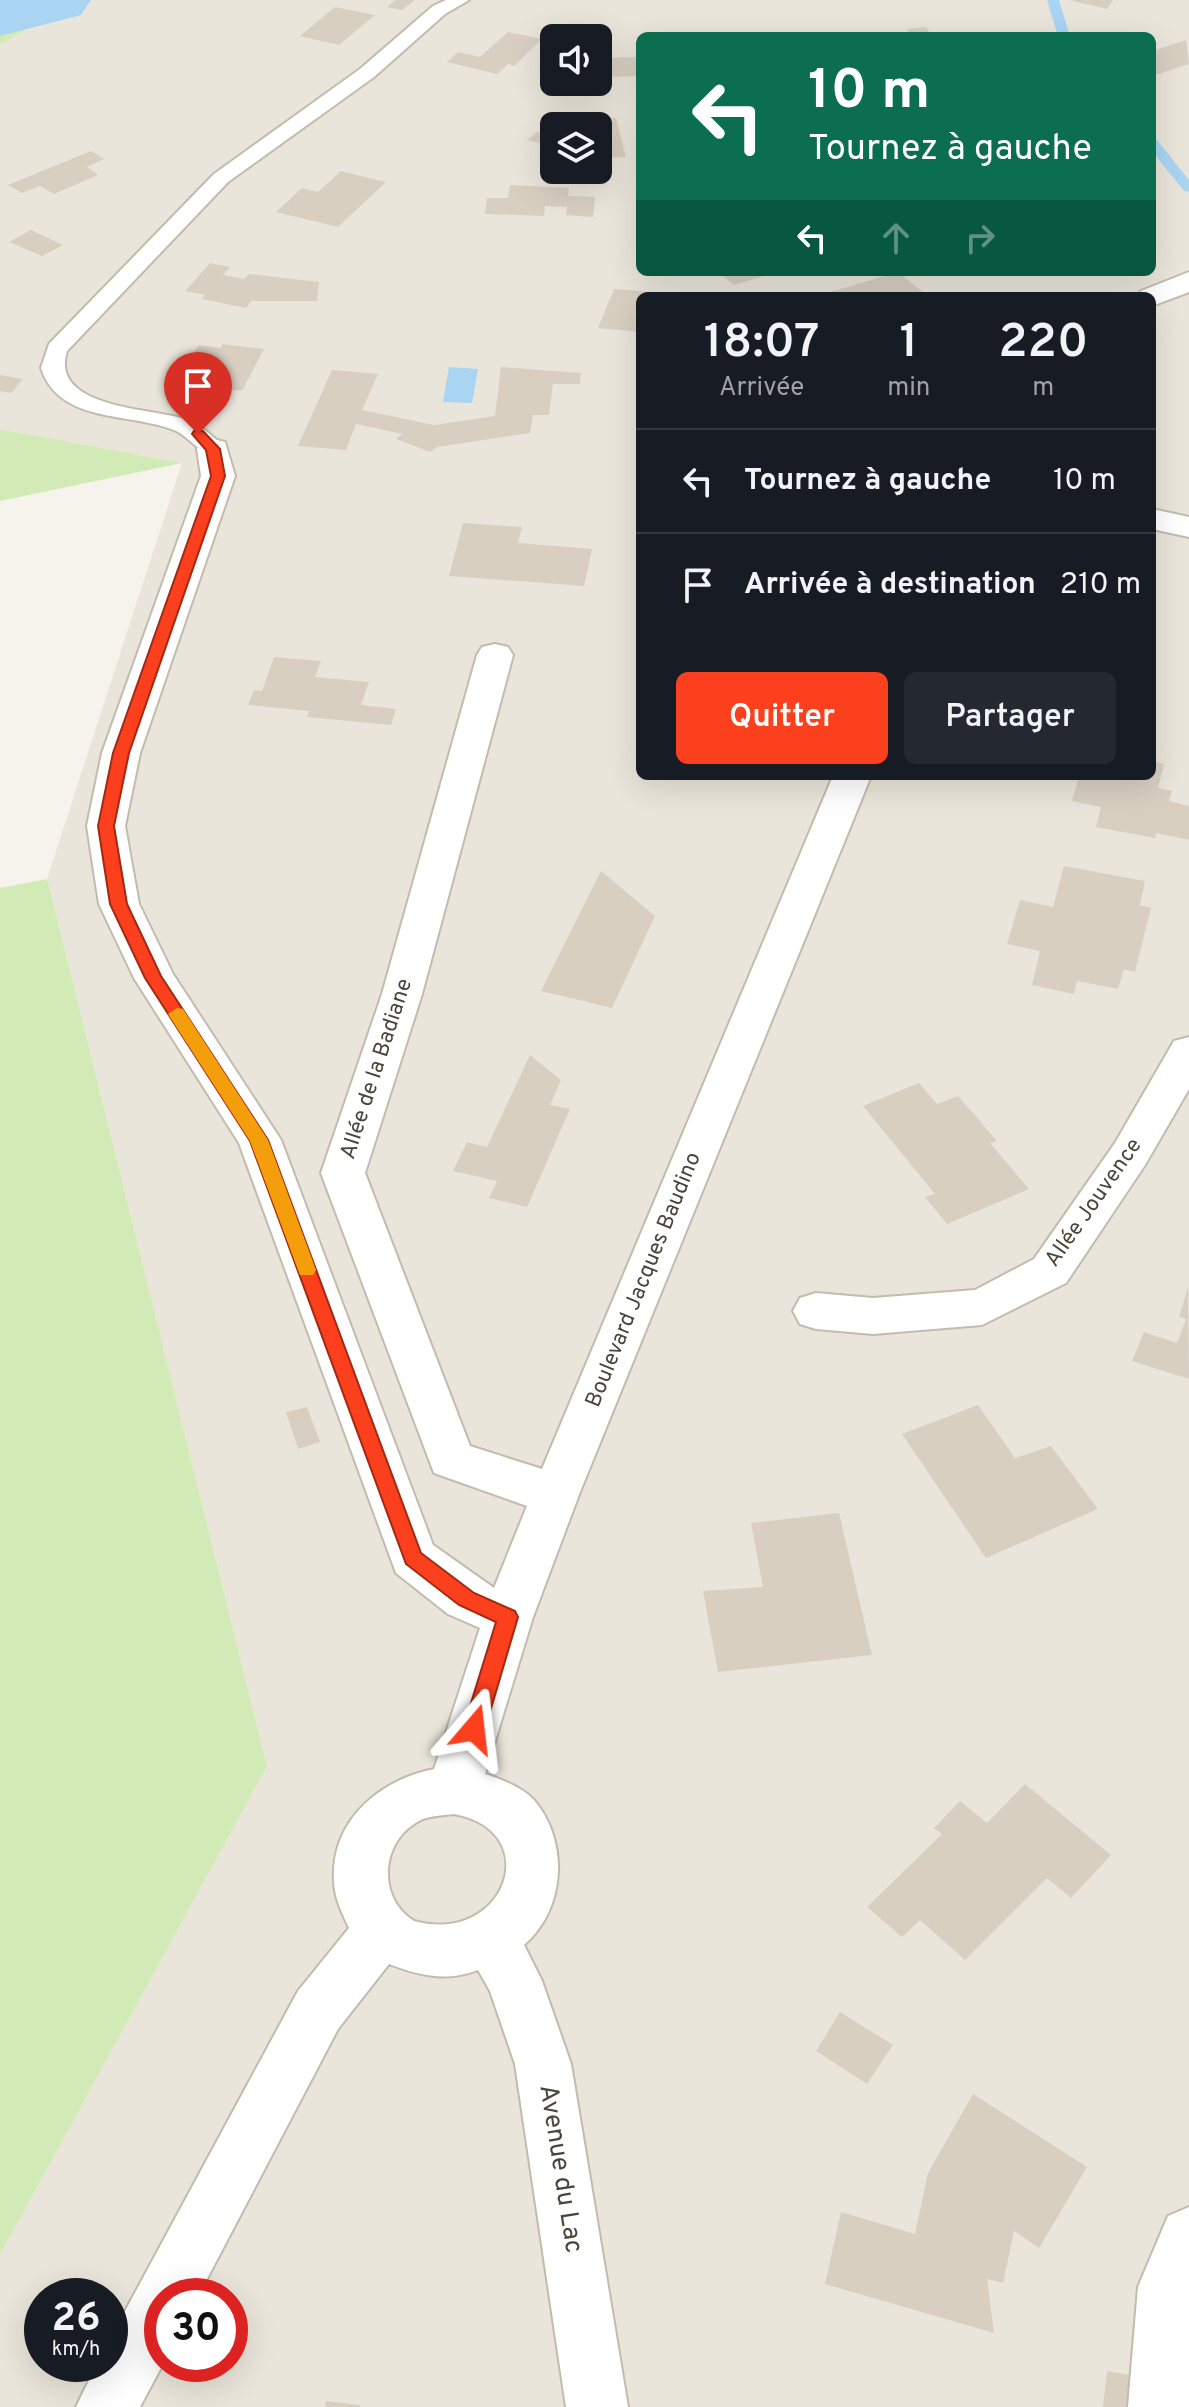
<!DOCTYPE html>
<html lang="fr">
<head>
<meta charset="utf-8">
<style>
  :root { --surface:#171b24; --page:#242831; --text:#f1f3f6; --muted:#9ea1a6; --line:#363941; --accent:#fc3f1d }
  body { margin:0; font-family:Overpass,sans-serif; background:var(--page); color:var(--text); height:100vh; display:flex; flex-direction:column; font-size:30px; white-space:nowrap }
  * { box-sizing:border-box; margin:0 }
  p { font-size:26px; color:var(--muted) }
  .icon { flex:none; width:44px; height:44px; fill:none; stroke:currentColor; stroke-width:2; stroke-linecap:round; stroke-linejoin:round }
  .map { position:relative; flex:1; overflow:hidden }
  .drawer { position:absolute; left:636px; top:292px; width:520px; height:488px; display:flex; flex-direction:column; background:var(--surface); border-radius:12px; box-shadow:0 8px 32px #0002 }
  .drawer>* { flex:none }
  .hud { position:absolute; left:636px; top:32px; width:520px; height:244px; border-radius:12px; box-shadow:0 8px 32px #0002; background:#0b6e4f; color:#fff; overflow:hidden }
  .fabs { position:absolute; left:540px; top:24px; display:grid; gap:16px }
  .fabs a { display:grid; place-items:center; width:72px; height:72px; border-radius:12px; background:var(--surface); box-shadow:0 8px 32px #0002; font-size:40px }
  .speed { position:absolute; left:24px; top:2278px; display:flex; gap:16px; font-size:40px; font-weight:700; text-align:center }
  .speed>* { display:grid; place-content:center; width:104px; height:104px; border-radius:50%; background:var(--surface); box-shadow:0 8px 32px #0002; line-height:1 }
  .speed small { font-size:20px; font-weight:400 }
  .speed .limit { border:12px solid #d22; background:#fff; color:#111 }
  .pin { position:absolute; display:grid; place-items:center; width:68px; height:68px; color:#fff; margin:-82px -34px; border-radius:50% 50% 50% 0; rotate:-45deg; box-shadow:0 0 8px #0007 }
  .pin .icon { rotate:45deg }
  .me { position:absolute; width:88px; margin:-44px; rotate:17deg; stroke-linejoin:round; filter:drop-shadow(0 0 6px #0008) }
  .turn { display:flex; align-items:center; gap:28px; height:168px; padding:0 40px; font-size:36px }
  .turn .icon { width:104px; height:104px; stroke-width:2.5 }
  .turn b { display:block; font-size:56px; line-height:68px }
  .lanes { display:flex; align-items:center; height:76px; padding:0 40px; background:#0003; justify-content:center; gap:40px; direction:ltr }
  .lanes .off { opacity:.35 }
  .eta { display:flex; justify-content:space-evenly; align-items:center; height:136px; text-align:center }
  .eta b { font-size:48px; font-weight:600; line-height:56px }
  .primary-button { display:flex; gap:16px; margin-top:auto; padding:16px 40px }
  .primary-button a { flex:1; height:92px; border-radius:12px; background:var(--accent); color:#fff; font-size:32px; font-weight:600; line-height:92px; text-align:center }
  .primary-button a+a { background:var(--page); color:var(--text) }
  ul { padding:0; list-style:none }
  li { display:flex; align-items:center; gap:24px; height:104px; padding:0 40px; border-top:2px solid var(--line) }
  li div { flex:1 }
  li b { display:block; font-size:30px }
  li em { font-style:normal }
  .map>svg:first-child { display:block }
  .residential { fill:#eae5da; fill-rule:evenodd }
  .green { fill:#d2eab5 }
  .water { fill:#a9d4f2 }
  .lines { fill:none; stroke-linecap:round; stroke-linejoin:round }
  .stream { fill:#a9d4f2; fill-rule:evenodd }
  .river { fill:#a9d4f2; fill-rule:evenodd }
  .building { fill:#d8cfc1 }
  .lane-casing { stroke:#c2bbae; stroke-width:4 }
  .street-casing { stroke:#c2bbae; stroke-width:4 }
  .lane { fill:#fff; fill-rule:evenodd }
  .street { fill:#fff; fill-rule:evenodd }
  .route { fill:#fc3f1d; stroke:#a42913; stroke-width:2 }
  .slow { fill:#f59e0b }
  .labels { text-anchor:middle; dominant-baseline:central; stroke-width:8; stroke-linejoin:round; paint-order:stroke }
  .street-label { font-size:22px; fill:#4b4439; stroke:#fff }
  .near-street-label { font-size:26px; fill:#4b4439; stroke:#fff }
</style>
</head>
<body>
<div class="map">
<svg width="1189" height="2407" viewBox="0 0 1189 2407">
  <rect width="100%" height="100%" fill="#f6f3ec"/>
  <path class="residential" d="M75,0H1189V2407H0V2255L267,1766L47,879L182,463L0,429V45ZM640,36H1152V272H640ZM554,38H598V82H554ZM554,126H598V170H554ZM640,296H1152V776H640ZM42,2296H110V2364H42ZM162,2296H230V2364H162Z"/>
  <path class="green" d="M0,0H75L0,45Z
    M0,429L182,463L0,501Z
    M47,879L267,1766L0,2255V888Z"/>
  <path class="water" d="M449,367L478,369L472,403L443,402Z"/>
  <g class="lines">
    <path class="stream" d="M1047,0H1059L1070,36H1058Z
      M1152,139L1157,140L1189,180V192L1184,191L1152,151Z"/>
    <path class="river" d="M0,0H91L81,15L0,36Z"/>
  </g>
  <path class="building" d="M395,0H415L402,10L387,7Z
    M1069,0H1113L1107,9Z
    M335,7L375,15L339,45L300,36Z
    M926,27L932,36H911L907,29Z
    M508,32L542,39L514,66L508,64L497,74L447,62L458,52L480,57Z
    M1186,40L1189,64L1152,76V51Z
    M640,57V76L604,77L601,58Z
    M591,118H616L626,157L598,158V126H592Z
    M537,132L554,136V147L527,140Z
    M91,151L104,159L87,167L98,175L54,194L40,186L22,193L8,185Z
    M341,171L386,182L338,227L276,212L302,188L318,192Z
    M510,185L569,188L568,196L595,197L593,217L566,215L567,207L545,206L544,216L485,214L487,198H508Z
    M31,230L63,245L42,256L9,242Z
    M210,263L230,267L223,275L244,279L249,274L319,282L317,301H251L246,308L202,299L205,295L185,291Z
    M718,272H774V273L734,285Z
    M898,272L924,293L831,296L827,293Z
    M614,289L651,292L649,296H640V332L598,328Z
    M223,344L264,349L242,391L172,383L199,345L221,348Z
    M501,367L581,373L580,384H553L549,415H533L530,433L437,447L430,452L396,439L403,434L356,424L346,450L298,446L332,370L378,374L362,410L434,425L495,416Z
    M0,375L23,379L11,393L0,391Z
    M463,523L522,527L518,543L592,549L584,586L449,576Z
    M274,657L321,661L315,677L369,682L361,705L396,709L391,725L307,717L309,711L248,705L254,690L262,691Z
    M1152,761L1164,764L1158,788L1172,791L1169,801L1189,806V840L1156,833L1155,838L1096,827L1101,807L1072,801L1079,776H1152Z
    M1064,866L1145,881L1140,905L1151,908L1135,972L1124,969L1118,989L1077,981L1074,994L1032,985L1040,951L1007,944L1020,900L1053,907Z
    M601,871L655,916L612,1008L541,991Z
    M530,1055L561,1080L550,1105L570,1109L527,1207L489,1198L497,1181L453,1171L467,1142L487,1147Z
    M919,1083L937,1104L958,1096L997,1141L990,1143L1029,1189L947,1224L925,1197L935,1194L863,1106Z
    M1188,1287L1189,1379L1132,1361L1144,1332L1177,1343L1186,1319L1179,1317Z
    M978,1405L1015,1458L1051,1446L1098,1509L986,1558L902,1434Z
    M307,1407L320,1442L298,1449L286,1412Z
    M839,1513L872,1655L718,1672L703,1591L763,1587L751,1523Z
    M1025,1784L1111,1855L1071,1898L1047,1878L965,1960L920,1920L902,1937L867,1907L942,1834L934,1828L960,1801L987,1823Z
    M840,2012L893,2045L867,2084L816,2051Z
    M973,2094L1087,2167L1039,2248L1014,2231L1003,2283L987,2279L994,2333L825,2284L841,2212L915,2234L928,2173Z
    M1107,2371L1136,2376L1133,2407H1103Z
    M326,2401L360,2405V2407H325Z"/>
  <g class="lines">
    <defs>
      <path id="lane" d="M446,0H469L445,14L374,77L228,182L67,351C49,408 149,408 185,419C199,424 210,434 221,444L224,449L221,454C202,459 191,437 174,430C129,412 59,424 41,368L49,344L214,174L360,69L433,6Z"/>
      <path id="street" d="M1189,272V292L1152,306V296H1137L1141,291Z
        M213,439L225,442L235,476L140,753L125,826L139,904L173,974L281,1140L433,1545L494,1588L527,1506L434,1473L321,1173L382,994L477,655L482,647L495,644L508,647L513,655L422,994L365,1173L470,1446L542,1469L833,776H871L580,1492L533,1617L485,1774C501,1779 523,1788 534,1800C569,1841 566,1909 524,1945L542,1981L571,2064L628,2407H566L515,2064L490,1991L478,1970C447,1982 420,1976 389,1964L338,2029L198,2296H162L163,2364L140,2407H76L97,2364H110V2339L298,1991L349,1928C342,1913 334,1897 334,1880C331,1820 380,1780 434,1769L480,1628L448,1614L396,1573L239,1143L134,978L99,904L87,826L102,753L201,476L197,449L201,442ZM454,1814C547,1831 505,1946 414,1921C376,1898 380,1838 423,1819C432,1816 444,1815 454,1814Z
        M1152,509L1189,517V537L1152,529Z
        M1189,1037V1089L1145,1165L1066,1283L982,1325L873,1334L816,1329L800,1324L793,1311L800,1298L816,1293L873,1298L975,1290L1034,1259L1115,1143L1174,1041Z
        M1189,2207V2407H1128L1138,2287L1168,2216Z"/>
    </defs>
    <use href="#lane" class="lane-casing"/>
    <use href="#street" class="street-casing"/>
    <use href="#lane" class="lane"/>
    <use href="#street" class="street"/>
  </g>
  <path class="route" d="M194,431H203L220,449L225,476L129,753L114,826L127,904L161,976L268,1140L421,1553L474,1593L515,1611L518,1617L485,1729L482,1736L474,1739L467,1736L463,1729L496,1622L459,1605L406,1564L250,1141L145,978L110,904L98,826L113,753L211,476L206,450L192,434Z"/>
  <path class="slow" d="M177,1008L183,1009L268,1140L316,1270L313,1275H300L298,1270L250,1141L168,1014Z"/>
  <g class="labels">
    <g class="street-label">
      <text transform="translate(377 1069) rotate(-72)">Allée de la Badiane</text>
      <text transform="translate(1094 1203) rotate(-55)">Allée Jouvence</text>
      <text transform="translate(644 1280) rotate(-68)">Boulevard Jacques Baudino</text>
    </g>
    <g class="near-street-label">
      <text transform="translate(560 2169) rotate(81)">Avenue du Lac</text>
    </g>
  </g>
</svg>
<div class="fabs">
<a><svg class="icon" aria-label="sound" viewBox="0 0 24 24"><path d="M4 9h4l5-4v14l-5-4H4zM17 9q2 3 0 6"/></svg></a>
<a><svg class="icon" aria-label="layers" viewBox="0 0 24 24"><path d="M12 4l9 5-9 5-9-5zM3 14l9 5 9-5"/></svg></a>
</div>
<div class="speed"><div>26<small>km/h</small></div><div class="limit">30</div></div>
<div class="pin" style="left:198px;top:434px;background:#d93025"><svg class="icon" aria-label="arrive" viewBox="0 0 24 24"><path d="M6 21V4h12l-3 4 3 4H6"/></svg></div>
<svg class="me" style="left:474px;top:1729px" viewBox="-20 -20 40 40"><path d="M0-17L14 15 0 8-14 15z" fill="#fc3f1d" stroke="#fff" stroke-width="4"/></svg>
<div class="hud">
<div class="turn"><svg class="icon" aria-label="left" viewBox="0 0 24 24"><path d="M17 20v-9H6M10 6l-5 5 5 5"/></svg><div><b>10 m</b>Tournez à gauche</div></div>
<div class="lanes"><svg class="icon" aria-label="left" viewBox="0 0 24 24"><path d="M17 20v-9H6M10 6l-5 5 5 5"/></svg><svg class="icon off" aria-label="ahead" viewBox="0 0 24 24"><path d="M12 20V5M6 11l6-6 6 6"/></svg><svg class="icon off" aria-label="right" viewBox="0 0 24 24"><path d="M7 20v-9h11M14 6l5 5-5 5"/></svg></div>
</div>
<section class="drawer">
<div class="eta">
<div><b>18:07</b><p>Arrivée</p></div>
<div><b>1</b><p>min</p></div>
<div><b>220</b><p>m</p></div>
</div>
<ul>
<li><svg class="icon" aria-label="left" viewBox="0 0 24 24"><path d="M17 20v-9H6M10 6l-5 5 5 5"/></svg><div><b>Tournez à gauche</b></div><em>10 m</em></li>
<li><svg class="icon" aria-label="arrive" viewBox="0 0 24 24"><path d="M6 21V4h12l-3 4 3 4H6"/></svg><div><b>Arrivée à destination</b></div><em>210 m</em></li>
</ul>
<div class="primary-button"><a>Quitter</a><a>Partager</a></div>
</section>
</div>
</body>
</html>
